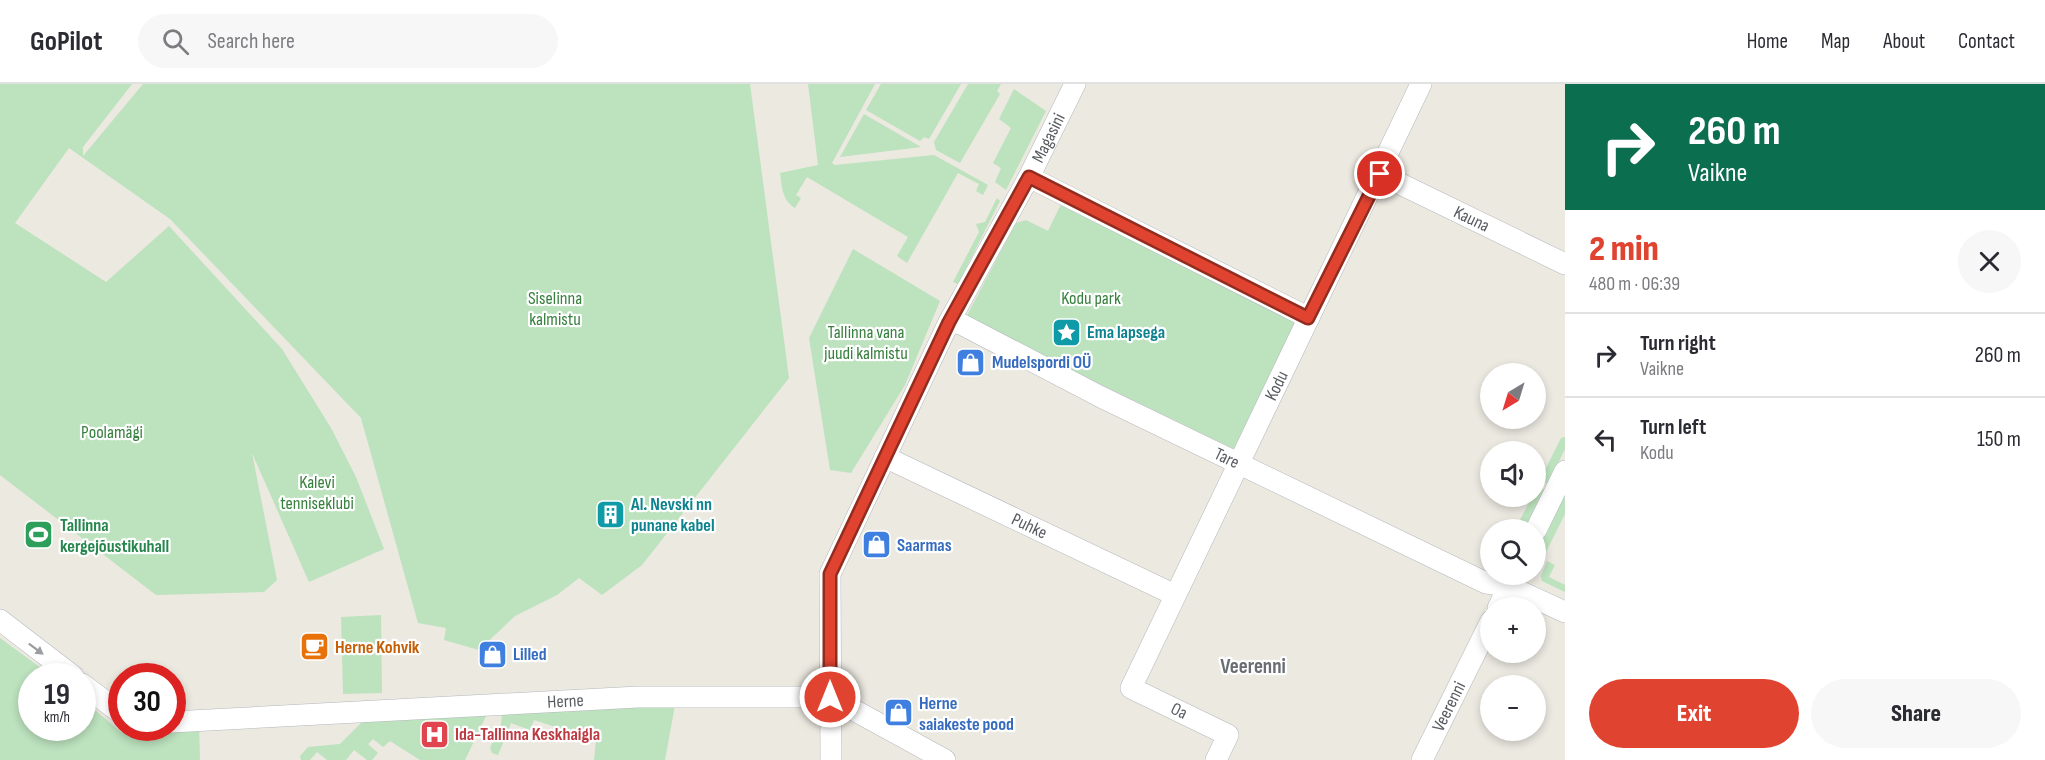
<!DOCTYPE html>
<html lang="en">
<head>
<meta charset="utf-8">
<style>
  :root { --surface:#fff; --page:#f7f7f7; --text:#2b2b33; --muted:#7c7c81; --line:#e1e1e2; --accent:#e04330 }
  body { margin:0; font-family:"Sofia Sans Condensed",sans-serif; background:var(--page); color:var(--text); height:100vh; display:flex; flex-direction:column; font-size:22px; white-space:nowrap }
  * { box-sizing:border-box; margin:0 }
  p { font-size:20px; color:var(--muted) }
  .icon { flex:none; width:33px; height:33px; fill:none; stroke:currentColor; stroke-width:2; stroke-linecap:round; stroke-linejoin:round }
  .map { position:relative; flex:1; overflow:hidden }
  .side { display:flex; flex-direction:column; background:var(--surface); width:480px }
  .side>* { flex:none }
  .banner { background:#0b6e4f; color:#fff; overflow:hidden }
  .needle { width:39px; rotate:218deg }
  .tools { position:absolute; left:1480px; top:279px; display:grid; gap:12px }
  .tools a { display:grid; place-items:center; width:66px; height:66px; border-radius:50%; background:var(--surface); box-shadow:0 3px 9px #0003; font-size:30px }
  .speed { position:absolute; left:18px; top:579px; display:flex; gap:12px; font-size:30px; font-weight:700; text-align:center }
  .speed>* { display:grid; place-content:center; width:78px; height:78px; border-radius:50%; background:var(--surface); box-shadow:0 3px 9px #0003; line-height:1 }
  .speed small { font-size:15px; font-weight:400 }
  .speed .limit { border:9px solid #d22; background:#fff; color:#111 }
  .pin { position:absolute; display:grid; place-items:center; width:51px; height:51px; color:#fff; margin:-26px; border:3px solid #fff; border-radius:50%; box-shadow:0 2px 6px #0007 }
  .me { position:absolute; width:66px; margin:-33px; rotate:0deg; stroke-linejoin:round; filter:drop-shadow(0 0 4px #0008) }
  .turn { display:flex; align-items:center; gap:21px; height:126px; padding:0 24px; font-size:27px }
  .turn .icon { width:78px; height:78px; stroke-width:2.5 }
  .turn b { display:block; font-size:42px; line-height:51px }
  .round { display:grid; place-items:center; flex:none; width:63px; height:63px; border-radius:32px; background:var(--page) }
  .summary { display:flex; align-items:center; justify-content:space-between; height:102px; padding:0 24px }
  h1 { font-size:36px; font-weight:800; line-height:45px; color:var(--accent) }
  .primary-button { display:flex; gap:12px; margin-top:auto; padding:12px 24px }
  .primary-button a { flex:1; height:69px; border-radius:36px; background:var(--accent); color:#fff; font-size:24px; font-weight:800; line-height:69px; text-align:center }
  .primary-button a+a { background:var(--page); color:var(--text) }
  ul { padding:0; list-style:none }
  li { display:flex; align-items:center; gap:18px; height:84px; padding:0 24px; border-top:2px solid var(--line) }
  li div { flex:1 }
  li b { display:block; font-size:22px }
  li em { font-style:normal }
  header { display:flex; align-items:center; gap:36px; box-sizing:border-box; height:84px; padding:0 30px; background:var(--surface); border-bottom:2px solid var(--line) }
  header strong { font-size:28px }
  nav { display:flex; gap:33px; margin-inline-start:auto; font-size:21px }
  .search { width:420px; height:54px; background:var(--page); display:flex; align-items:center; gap:15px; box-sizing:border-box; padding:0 21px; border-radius:33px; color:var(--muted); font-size:22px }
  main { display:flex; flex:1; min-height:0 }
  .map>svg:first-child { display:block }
  .green { fill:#bce2be }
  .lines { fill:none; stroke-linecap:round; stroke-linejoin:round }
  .minor-casing { stroke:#b5b7bc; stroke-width:22 }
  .minor { stroke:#fff; stroke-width:21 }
  .oneway { fill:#9b9da0 }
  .route-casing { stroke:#922c1f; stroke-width:15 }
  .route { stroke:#e04330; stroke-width:10 }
  .labels { text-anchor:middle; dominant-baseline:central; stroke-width:4.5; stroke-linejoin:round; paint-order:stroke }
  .street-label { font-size:18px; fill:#585c60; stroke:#fff }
  .park-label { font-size:18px; fill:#37803d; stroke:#fff }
  .culture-label { font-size:18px; font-weight:bold; fill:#0d838f; stroke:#fff; text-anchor:start }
  .shop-label { font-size:18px; font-weight:bold; fill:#366cbe; stroke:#fff; text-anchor:start }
  .leisure-label { font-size:18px; font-weight:bold; fill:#27864d; stroke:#fff; text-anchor:start }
  .food-label { font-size:18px; font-weight:bold; fill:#c56008; stroke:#fff; text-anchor:start }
  .health-label { font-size:18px; font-weight:bold; fill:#be3a42; stroke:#fff; text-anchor:start }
  .quarter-label { font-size:21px; font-weight:bold; fill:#696e72; stroke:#fff }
</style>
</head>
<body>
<header>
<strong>GoPilot</strong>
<div class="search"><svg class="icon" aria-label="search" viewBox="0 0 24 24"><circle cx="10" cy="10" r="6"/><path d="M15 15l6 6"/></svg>Search here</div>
<nav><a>Home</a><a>Map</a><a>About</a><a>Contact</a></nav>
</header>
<main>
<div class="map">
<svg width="1565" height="676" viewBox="0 0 1565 676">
  <rect width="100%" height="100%" fill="#ebe9e0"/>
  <path class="green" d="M0,0H132L83,63V72L143,0H750L789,294L642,481L602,511L579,494L557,511L515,532L479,566L444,556L446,544L418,539L361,334L170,135L69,64L15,139L106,198L169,142L282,265L331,344L356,393L384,465L309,498L252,369L277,496L264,508L156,511L0,391Z
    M808,0H875L832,79L835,81L934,71L988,101L983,111L976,107L979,100L958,89L907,179L897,172L908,153L807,93L796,111L801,114L795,124C782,116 782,103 780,89L818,81Z
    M881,0H961L929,55L924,53L920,57L866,26Z
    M968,0H1001L997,7L1000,10L960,79L936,66L934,58Z
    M1014,5L1046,27L1006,106L995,98L1001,84L993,79L1011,44L999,35Z
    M864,30L921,63L840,73Z
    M997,114L1000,117L958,200L953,198L979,148L976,140L985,138Z
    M1063,116L1294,234L1297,243L1236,366L965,235L1016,139L1026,136L1048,147Z
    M853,165L940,217L905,301L851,389L830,386L809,254Z
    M1565,353V365L1548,400L1540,396L1561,354Z
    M1536,403L1545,406L1525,445H1520L1518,440L1532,413L1536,412Z
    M1565,411V430L1541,478L1536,476V469Z
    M1547,477L1555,481L1549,493L1565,501V508L1542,497L1541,492Z
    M381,531L382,609L343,610L341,533Z
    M0,554L52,592H32V644H82L83,616L121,648L135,644L199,641L200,676H0Z
    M675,621L665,676H594L596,656L534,636L530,646L511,639L498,671L492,669L490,664L501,640L502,630Z
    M488,628L465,676H420L390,657L383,663L373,655L368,660L378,669L372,676H367L354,666L346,676H327L317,668L310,676H301L300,672L308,663L340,660L366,634Z"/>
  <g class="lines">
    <defs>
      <g id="minor">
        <path id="s1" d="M1380,90L1565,180"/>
        <path d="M1029,93L1309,234"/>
        <path id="s2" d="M949,238L961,240L1101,313L1486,499L1508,502L1565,528"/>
        <path id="s3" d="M885,373L1175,511"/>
        <path d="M1536,446L1565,387"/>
        <path d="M1498,524L1514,491"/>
        <path d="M0,536L73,592"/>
        <path d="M82,600L122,630"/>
        <path id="s4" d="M172,638L638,613H830L945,676"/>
        <path id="s5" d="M831,676L830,490L949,238L1029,93L1075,0"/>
        <path id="s6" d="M1216,676L1228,651L1131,604L1421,0"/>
        <path id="s7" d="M1422,676L1491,537"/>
      </g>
    </defs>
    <use href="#minor" class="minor-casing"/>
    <use href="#minor" class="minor"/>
  </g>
  <defs><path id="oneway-solid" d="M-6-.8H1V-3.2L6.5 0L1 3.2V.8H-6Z" transform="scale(1.5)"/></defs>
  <use class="oneway" href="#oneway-solid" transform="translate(36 565) rotate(37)"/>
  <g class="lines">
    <defs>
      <path id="route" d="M830,613V490L949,238L1029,93L1308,234L1380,90"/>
    </defs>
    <use href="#route" class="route-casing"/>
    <use href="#route" class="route"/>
  </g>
  <defs>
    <symbol id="sight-square" viewBox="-11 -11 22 22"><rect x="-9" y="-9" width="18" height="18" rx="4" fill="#0f9aa8" stroke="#fff"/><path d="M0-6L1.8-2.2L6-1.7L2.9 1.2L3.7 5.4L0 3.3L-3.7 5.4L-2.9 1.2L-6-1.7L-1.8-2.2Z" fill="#fff"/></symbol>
    <symbol id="shop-square" viewBox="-11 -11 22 22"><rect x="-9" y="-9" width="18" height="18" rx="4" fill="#3f7fe0" stroke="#fff"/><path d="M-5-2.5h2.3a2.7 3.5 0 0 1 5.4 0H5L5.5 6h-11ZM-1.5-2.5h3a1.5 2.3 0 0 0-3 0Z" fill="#fff"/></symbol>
    <symbol id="building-square" viewBox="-11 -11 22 22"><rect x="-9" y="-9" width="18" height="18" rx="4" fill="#0f9aa8" stroke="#fff"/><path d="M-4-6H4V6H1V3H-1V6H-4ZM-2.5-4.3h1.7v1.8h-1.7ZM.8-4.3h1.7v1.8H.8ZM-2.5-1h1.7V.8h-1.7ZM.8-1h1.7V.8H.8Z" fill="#fff"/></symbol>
    <symbol id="stadium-square" viewBox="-11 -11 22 22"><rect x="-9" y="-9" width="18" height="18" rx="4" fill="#2e9e5b" stroke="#fff"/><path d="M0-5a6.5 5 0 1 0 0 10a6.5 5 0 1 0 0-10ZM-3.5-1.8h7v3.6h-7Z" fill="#fff"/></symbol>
    <symbol id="cafe-square" viewBox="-11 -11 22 22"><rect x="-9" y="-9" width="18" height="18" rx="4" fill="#e8710a" stroke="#fff"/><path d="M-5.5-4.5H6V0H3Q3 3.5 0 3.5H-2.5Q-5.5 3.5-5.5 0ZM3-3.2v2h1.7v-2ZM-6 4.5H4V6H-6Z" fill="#fff"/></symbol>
    <symbol id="hospital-square" viewBox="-11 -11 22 22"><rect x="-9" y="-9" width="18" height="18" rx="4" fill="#e0444e" stroke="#fff"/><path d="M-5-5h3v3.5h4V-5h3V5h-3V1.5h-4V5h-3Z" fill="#fff"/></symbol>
  </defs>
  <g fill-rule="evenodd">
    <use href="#sight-square" x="1050" y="232" width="33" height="33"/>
    <use href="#shop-square" x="954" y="262" width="33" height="33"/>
    <use href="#building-square" x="594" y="414" width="33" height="33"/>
    <use href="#stadium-square" x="22" y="434" width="33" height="33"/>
    <use href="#shop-square" x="860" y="444" width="33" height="33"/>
    <use href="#cafe-square" x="298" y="546" width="33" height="33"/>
    <use href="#shop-square" x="476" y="554" width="33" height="33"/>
    <use href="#shop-square" x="882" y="612" width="33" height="33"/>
    <use href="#hospital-square" x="418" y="634" width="33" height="33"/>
  </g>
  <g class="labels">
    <g class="street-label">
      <text stroke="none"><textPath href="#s5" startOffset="674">Magasini</textPath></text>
      <text stroke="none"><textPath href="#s1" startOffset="102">Kauna</textPath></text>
      <text stroke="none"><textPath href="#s6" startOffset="471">Kodu</textPath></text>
      <text stroke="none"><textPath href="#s2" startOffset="310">Tare</textPath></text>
      <text stroke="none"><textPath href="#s3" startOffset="160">Puhke</textPath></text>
      <text stroke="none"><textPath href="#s4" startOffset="394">Herne</textPath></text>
      <text stroke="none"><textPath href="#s7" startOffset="60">Veerenni</textPath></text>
      <text transform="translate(1179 627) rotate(26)">Oa</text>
    </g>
    <g class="park-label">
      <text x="555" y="214">Siselinna<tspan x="555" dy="21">kalmistu</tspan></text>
      <text x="1091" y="214">Kodu park</text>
      <text x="866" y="248">Tallinna vana<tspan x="866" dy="21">juudi kalmistu</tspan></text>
      <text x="112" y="348">Poolamägi</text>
      <text x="317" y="398">Kalevi<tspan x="317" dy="21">tenniseklubi</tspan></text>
    </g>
    <g class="culture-label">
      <text x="1087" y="248">Ema lapsega</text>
      <text x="631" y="420">Al. Nevski nn<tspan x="631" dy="21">punane kabel</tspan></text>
    </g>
    <g class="shop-label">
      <text x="992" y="278">Mudelspordi OÜ</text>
      <text x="897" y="461">Saarmas</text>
      <text x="513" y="570">Lilled</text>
      <text x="919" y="619">Herne<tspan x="919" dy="21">saiakeste pood</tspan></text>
    </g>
    <g class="leisure-label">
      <text x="60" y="441">Tallinna<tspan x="60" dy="21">kergejõustikuhall</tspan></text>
    </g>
    <g class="food-label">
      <text x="335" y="563">Herne Kohvik</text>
    </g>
    <g class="health-label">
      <text x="455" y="650">Ida-Tallinna Keskhaigla</text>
    </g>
    <g class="quarter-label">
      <text x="1253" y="582">Veerenni</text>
    </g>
  </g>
</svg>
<div class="tools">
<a><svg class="needle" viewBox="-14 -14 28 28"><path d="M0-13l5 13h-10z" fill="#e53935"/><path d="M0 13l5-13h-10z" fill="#7c7c81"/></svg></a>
<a><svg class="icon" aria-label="sound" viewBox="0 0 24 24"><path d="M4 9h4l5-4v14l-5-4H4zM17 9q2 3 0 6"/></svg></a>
<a><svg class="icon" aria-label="search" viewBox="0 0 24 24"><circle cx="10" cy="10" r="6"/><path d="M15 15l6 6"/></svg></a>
<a>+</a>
<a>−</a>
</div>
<div class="speed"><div>19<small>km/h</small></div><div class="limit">30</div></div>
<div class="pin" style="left:1380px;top:90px;background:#d93025"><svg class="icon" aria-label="arrive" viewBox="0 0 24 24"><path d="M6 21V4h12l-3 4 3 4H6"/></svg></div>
<svg class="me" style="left:830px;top:613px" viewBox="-20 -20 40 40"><circle r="17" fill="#e04330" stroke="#fff" stroke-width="3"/><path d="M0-11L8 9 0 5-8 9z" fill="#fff"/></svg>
</div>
<section class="side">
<div class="banner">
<div class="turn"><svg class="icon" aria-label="right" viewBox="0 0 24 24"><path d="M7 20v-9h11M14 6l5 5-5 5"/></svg><div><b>260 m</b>Vaikne</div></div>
</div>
<div class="summary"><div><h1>2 min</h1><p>480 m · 06:39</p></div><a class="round"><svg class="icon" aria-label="close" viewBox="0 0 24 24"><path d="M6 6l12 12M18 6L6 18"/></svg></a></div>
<ul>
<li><svg class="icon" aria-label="right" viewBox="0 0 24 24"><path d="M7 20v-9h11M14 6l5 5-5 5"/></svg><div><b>Turn right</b><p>Vaikne</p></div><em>260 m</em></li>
<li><svg class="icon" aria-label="left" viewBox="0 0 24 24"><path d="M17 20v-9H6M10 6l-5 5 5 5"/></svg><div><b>Turn left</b><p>Kodu</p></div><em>150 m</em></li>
</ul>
<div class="primary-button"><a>Exit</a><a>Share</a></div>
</section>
</main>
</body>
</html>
